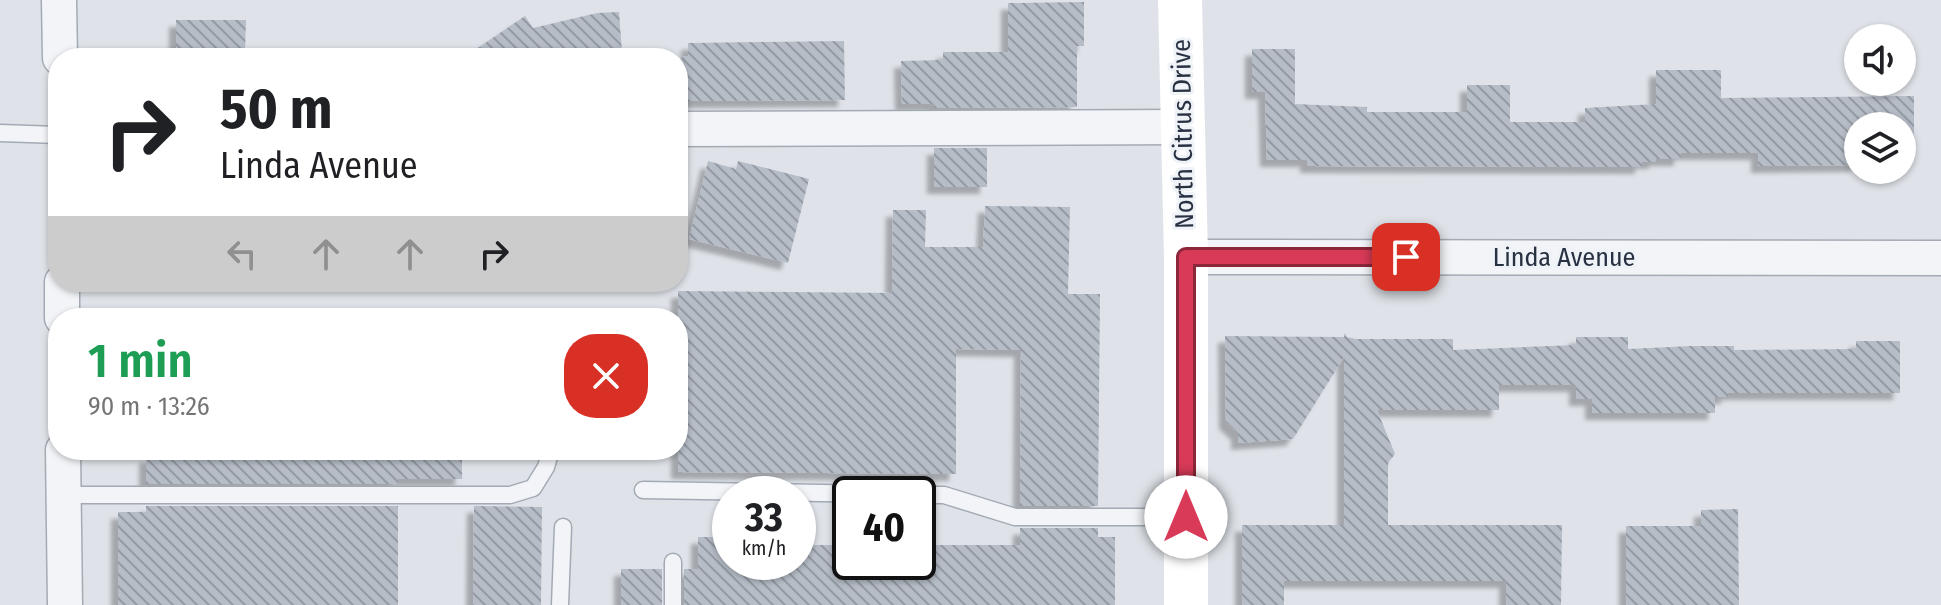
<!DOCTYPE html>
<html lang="en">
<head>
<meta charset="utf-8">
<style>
  :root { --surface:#fff; --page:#f6f6f6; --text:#202124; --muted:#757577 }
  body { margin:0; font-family:"Fira Sans Condensed",sans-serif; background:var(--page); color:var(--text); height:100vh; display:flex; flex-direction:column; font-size:30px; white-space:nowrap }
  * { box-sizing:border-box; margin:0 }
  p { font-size:26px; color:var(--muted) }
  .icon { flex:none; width:44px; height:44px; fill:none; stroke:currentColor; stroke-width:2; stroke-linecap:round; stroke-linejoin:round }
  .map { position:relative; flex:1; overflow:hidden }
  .drawer { position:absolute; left:48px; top:308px; width:640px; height:152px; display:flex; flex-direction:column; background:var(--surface); border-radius:32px; box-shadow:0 2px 6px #0004 }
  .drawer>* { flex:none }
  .top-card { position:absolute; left:48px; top:48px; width:640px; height:244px; border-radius:32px; box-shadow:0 2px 6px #0004; background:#fff; color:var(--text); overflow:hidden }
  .buttons { position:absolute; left:1844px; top:24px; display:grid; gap:16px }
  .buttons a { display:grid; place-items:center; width:72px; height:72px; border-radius:50%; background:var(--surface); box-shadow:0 2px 6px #0004; font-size:40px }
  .speed { position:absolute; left:712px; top:476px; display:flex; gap:16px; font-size:40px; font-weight:700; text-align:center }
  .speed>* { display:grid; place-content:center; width:104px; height:104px; border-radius:50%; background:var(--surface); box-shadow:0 2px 6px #0004; line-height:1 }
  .speed small { font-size:20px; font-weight:400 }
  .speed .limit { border:4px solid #111; border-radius:12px; background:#fff; color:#111 }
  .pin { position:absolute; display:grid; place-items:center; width:68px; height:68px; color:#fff; margin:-34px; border-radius:16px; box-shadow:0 4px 12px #0006 }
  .me { position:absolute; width:88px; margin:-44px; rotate:0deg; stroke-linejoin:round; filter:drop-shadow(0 0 6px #0008) }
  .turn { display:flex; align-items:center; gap:28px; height:168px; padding:0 40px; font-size:36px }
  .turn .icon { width:104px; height:104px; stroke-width:2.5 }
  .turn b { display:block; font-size:56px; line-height:68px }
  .lanes { display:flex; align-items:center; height:76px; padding:0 40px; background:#0003; justify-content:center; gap:40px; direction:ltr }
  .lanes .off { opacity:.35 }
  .round { display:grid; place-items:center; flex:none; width:84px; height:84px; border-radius:32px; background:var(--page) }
  .head { display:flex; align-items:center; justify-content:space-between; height:136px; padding:0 40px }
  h1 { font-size:48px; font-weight:600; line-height:60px; color:#1e9e55 }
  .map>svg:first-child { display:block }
  .building { fill:url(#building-back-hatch); filter:url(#shadow) }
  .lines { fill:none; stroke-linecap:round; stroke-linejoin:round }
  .lane-casing { stroke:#a4aab4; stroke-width:19 }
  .street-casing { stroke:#a4aab4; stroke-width:37 }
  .lane { stroke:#f2f4f7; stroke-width:16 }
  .street { stroke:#f2f4f7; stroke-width:34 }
  .secondary { stroke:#fff; stroke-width:44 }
  .route-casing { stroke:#8c2639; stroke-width:20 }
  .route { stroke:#d83a57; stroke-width:14 }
  .labels { text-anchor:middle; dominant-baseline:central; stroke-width:6; stroke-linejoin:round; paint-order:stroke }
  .street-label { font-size:26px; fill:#273142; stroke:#eff2f7 }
</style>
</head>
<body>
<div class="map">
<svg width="1941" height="605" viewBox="0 0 1941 605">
  <defs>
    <pattern id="building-back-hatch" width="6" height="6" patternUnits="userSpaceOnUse" patternTransform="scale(2)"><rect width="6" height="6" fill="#b6bdc7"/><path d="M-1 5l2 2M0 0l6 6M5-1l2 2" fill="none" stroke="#949aa3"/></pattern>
    <filter id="shadow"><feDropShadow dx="-7" dy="7" stdDeviation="2" flood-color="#0004"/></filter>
  </defs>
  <rect width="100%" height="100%" fill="#dfe3e9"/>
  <path class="building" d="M1084,2V46H1077V107L934,108V104H902L901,61L943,60V52H1008V3Z
    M619,12L622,52L598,58H463L525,16L533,28L597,13Z
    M176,20H246L245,52H238V58H184V54H176Z
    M844,41L845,100L683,101L682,56H688V43Z
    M1252,49H1295V104L1367,107V112H1467V85H1510V122H1585V108L1656,104V70H1721V98L1914,96V146H1902V126H1858V165L1758,166V153H1681V159H1656V162H1642V167L1307,166V160H1267L1265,92H1252Z
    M934,148H987V187H934Z
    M708,161L736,169L738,161L809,179L788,263L689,239Z
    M985,206L1070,207L1068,294H1100L1098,506H1020L1021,350L956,349V474L678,472V291L892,293L893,210H926L925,247H983Z
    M1345,333L1347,337L1356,339H1453V350L1576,345V337H1628V349L1691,346H1734V350L1856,349V341H1900V393H1728V397H1715V413H1592V399H1576V385H1499V410H1377L1395,454L1388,463V525H1562L1561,605H1506V581H1284V605H1242V525H1344V357L1293,439L1238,443V433L1226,422L1225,336L1344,337Z
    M156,450H462V479H398V484H146V456H156Z
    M146,506H398V605H118V512H146Z
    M474,506L542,507L541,605H473Z
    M1738,509L1739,605H1626V526H1701V510Z
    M1020,528H1098V537H1115V605H684V569H698V537H730V562H798V545H850V562H918V545H1020Z
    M621,569H662V605H621Z"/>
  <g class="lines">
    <defs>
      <path id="lane" d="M0,133L58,135
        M643,490L882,494
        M64,495H510L533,488L546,467L551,450
        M918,495H944L1015,517H1184
        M560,605L563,527
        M673,605V562"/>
      <path id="street" d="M59,0L60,58
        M678,129L1183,127
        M1186,257L1941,258
        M62,282V318
        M63,450L65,605"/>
    </defs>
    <use href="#lane" class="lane-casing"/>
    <use href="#street" class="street-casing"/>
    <use href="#lane" class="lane"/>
    <use href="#street" class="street"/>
    <path class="secondary" d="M1180,0L1186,257V605"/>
  </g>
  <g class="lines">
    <defs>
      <path id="route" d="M1186,517V257H1406"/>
    </defs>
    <use href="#route" class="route-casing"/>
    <use href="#route" class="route"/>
  </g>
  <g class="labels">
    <g class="street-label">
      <text transform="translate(1183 134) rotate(-91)">North Citrus Drive</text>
      <text x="1564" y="257">Linda Avenue</text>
    </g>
  </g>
</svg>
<div class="buttons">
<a><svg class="icon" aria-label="sound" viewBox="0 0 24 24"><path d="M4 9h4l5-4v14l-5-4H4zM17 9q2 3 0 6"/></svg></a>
<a><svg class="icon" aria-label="layers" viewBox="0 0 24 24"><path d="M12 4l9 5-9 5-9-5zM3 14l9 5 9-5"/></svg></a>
</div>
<div class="speed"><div>33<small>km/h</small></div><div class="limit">40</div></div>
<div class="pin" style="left:1406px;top:257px;background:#d93025"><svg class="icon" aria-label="arrive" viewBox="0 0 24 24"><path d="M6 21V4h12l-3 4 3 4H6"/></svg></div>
<svg class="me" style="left:1186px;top:517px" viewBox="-20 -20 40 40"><circle r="19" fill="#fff"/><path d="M0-13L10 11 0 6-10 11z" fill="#d83a57"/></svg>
<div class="top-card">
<div class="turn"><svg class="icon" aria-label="right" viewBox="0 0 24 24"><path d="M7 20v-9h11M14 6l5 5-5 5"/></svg><div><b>50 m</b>Linda Avenue</div></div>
<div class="lanes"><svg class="icon off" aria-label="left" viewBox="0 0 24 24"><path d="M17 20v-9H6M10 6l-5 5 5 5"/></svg><svg class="icon off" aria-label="ahead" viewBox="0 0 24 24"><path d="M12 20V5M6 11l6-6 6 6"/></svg><svg class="icon off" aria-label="ahead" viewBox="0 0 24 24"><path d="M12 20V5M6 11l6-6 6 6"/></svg><svg class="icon" aria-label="right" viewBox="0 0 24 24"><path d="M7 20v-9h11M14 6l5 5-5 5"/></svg></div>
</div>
<section class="drawer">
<div class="head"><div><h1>1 min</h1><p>90 m · 13:26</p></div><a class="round" style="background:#d93025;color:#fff"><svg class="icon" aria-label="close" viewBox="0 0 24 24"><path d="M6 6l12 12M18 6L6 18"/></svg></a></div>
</section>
</div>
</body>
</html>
